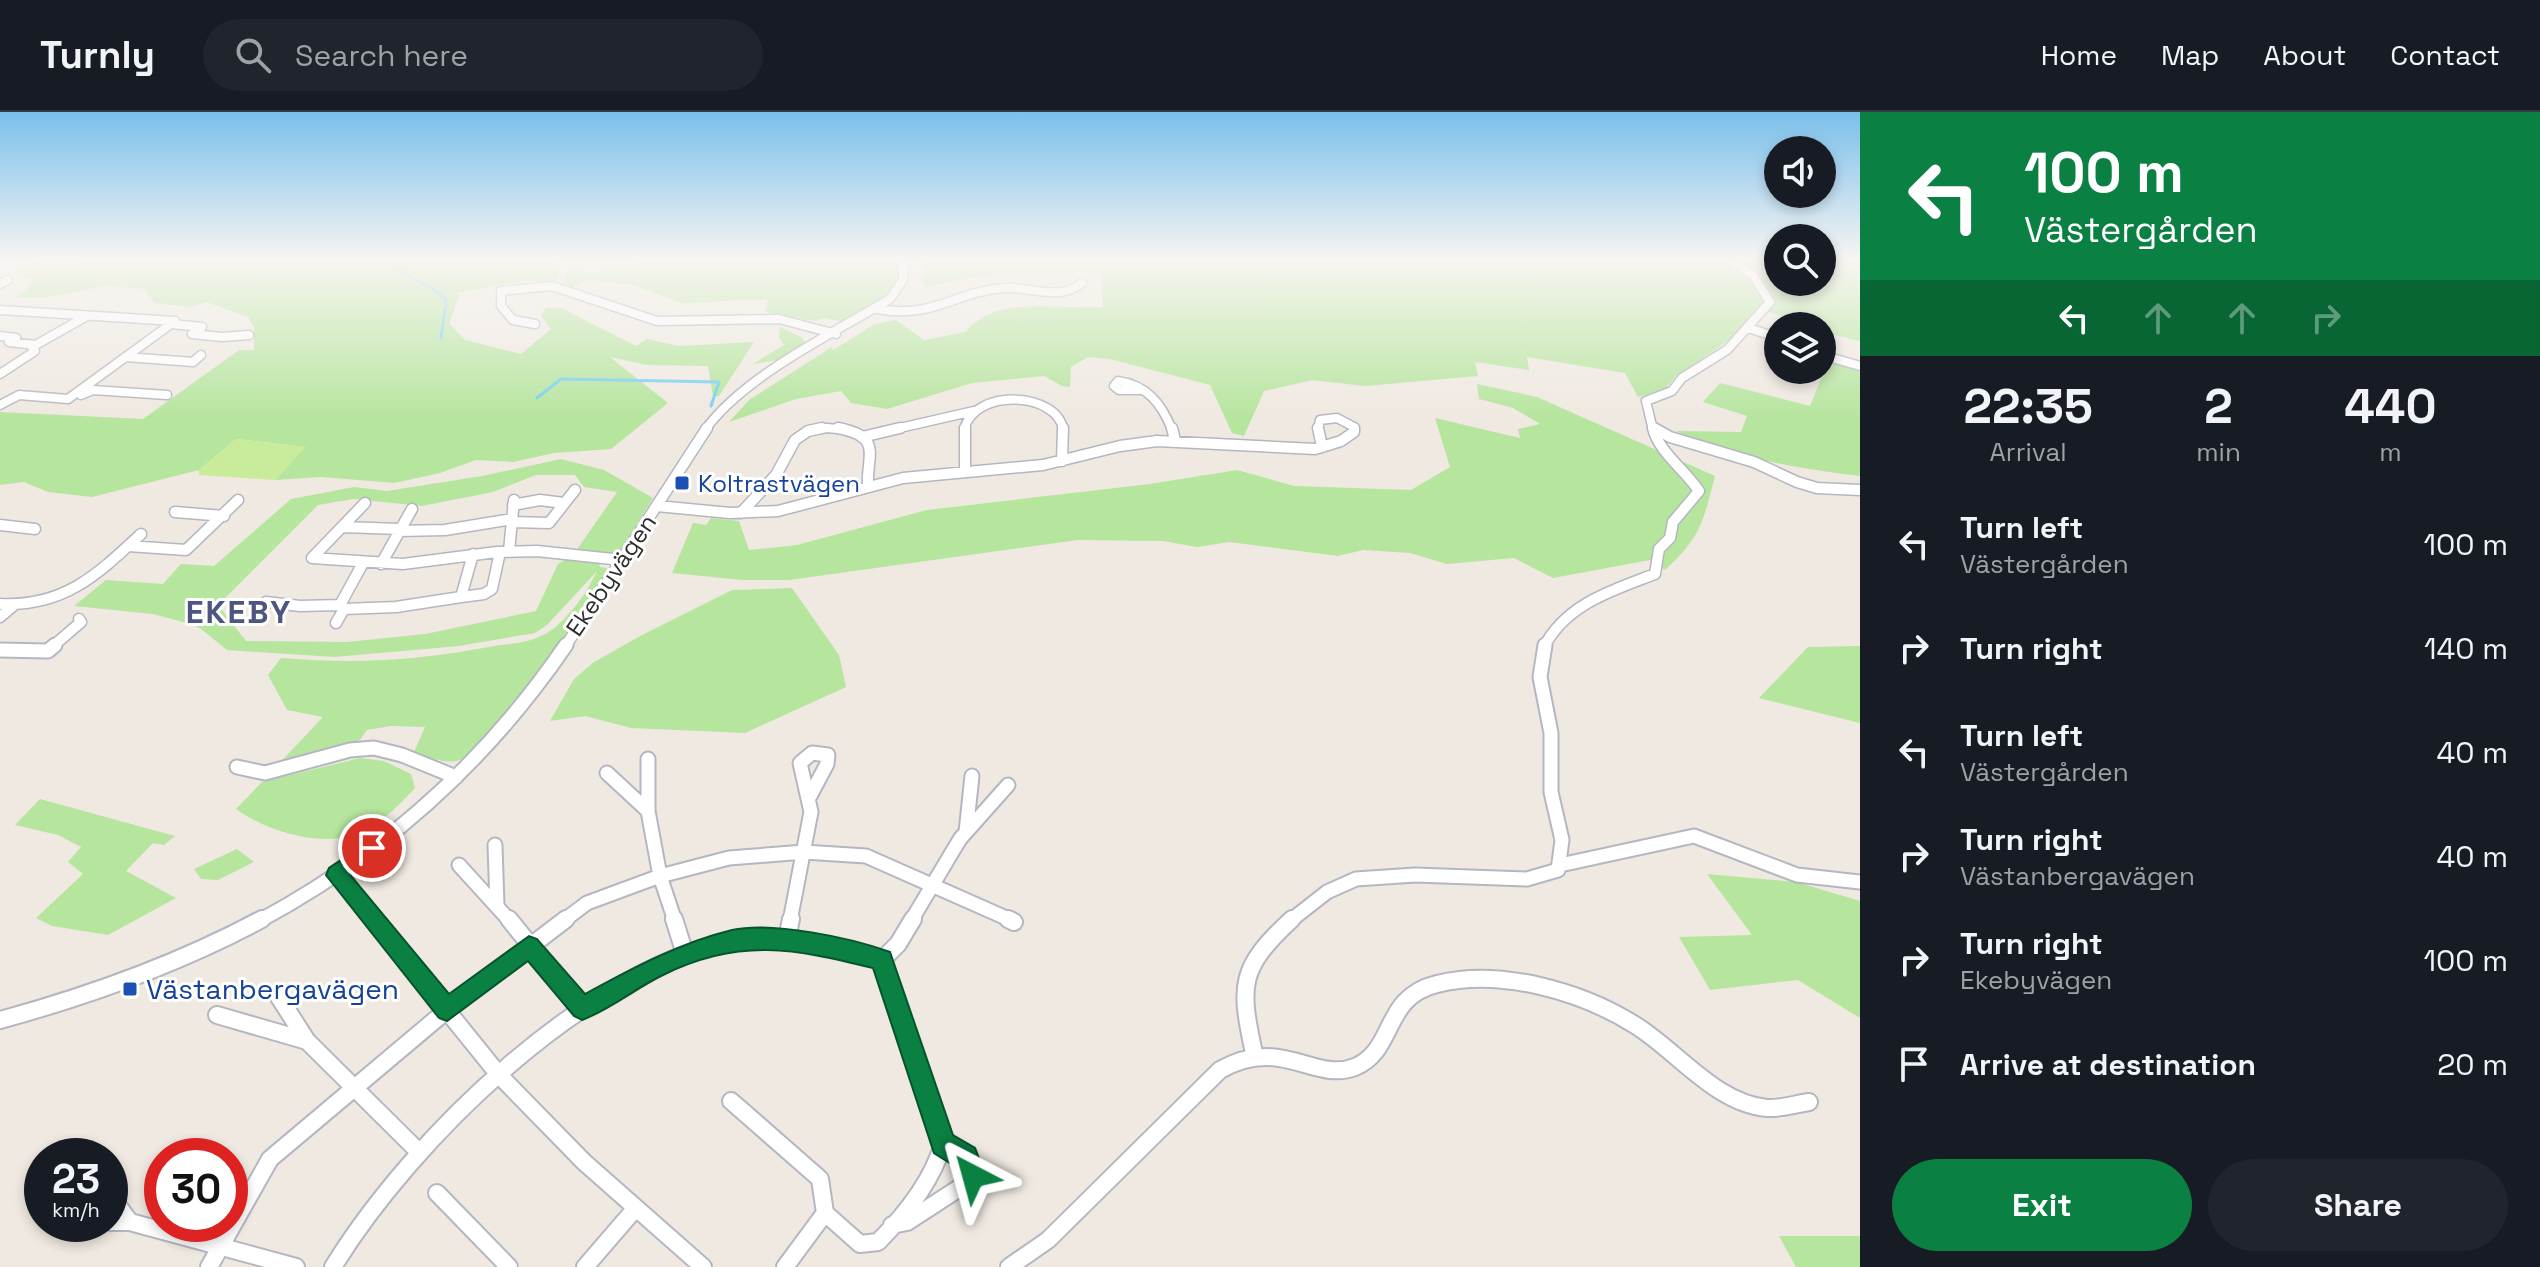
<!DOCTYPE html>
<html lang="en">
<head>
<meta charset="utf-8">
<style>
  :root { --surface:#171b24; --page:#20242c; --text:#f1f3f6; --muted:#9ea1a6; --line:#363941; --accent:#0b8043 }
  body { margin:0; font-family:"Space Grotesk",sans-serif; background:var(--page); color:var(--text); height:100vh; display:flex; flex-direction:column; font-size:30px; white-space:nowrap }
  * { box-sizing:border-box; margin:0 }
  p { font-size:26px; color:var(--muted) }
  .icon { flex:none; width:44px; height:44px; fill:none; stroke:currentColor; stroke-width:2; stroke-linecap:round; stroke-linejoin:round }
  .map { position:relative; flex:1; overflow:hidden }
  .side { display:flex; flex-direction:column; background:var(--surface); width:680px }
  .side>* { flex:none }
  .banner { background:#0b8043; color:#fff; overflow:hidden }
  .fabs { position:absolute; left:1764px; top:24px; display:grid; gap:16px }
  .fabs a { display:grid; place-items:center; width:72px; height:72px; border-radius:50%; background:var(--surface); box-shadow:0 4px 12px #0003; font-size:40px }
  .speed { position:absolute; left:24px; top:1026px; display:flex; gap:16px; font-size:40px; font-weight:700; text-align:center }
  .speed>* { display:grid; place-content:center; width:104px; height:104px; border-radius:50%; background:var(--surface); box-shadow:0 4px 12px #0003; line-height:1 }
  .speed small { font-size:20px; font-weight:400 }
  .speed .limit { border:12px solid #d22; background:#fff; color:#111 }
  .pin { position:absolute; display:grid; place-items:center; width:68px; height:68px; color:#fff; margin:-34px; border:4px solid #fff; border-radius:50%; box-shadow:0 2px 8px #0007 }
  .me { position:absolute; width:88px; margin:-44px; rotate:321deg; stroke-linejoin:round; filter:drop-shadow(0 0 6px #0008) }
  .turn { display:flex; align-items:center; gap:28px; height:168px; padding:0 32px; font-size:36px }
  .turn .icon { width:104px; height:104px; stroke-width:2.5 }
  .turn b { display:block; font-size:56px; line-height:68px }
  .lanes { display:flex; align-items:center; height:76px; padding:0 32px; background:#0003; justify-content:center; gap:40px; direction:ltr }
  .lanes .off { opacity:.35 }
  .eta { display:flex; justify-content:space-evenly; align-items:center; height:136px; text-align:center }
  .eta b { font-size:48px; font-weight:800; line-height:56px }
  .action { display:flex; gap:16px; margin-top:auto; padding:16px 32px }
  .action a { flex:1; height:92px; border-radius:48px; background:var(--accent); color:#fff; font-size:32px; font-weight:800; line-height:92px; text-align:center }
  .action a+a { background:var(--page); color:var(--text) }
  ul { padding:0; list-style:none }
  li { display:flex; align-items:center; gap:24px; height:104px; padding:0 32px }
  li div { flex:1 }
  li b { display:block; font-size:30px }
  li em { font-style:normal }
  header { display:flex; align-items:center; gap:48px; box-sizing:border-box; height:112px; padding:0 40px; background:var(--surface); border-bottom:2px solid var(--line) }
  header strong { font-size:38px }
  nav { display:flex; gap:44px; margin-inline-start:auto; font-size:28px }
  .search { width:560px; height:72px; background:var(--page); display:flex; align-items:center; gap:20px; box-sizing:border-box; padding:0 28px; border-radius:44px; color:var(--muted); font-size:30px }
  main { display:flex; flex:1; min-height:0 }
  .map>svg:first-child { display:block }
  .green { fill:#b6e59e }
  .pitch { fill:#c9ec9a }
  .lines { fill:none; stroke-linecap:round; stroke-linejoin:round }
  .stream { stroke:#75cff0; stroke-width:3 }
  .minor-far3-casing { stroke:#b4b7c1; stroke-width:11 }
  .minor-far2-casing { stroke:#b4b7c1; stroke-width:13 }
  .minor-far1-casing { stroke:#b4b7c1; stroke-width:17 }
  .minor-casing { stroke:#b4b7c1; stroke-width:20 }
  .minor-far3 { stroke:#fff; stroke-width:8 }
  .minor-far2 { stroke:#fff; stroke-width:10 }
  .minor-far1 { stroke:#fff; stroke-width:13 }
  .minor { stroke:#fff; stroke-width:16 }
  .route { fill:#0b8043; stroke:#07532c; stroke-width:2 }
  .transit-dot { fill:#1a4fb4; stroke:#fff; stroke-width:3 }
  .labels { text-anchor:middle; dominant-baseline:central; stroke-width:6; stroke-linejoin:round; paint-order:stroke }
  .transit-label { font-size:24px; fill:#164399; stroke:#fff; text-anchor:start }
  .street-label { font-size:24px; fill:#2e2e2e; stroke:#fff }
  .near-transit-label { font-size:28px; fill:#164399; stroke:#fff; text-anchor:start }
  .district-label { font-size:32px; font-weight:bold; letter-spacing:2px; fill:#4d5680; stroke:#fff }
</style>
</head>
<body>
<header>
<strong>Turnly</strong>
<div class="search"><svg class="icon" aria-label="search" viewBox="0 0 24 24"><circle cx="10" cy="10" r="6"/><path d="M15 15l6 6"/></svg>Search here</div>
<nav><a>Home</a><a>Map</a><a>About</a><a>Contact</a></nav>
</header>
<main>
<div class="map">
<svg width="1860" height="1155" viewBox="0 0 1860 1155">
  <rect width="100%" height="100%" fill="#efe9e1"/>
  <path class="green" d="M74,146H456V149L555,146L561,157L556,169H524L457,181L459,185L449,211L465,228L521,242L551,217L541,204L546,196H561L636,234L647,227L678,234L754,230L719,284H713L708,254L647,253L610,245L668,291L611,337L554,341L513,350L476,348L440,361L394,371L321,365L275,368L305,335L236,327L199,358L92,385L48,380L24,370L0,373V300L143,307L239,238H254V216L248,205L206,190L192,195L155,191L144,177L106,174L42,186L17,185L32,172V167L81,152Z
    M664,146H898L899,164L890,180L861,202L844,210L825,206L814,209L765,200L768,187L682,191L632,173L587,168L573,175L563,171L569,154L589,161Z
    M921,146H1744L1765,151L1767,146H1778V170H1822V146H1860V229L1822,220V214H1811V210C1795,205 1782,205 1766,199L1718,236L1676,264L1665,277L1638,285L1625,261L1527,245L1529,258L1475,250L1478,264L1365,274L1312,268L1264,279L1244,324L1232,321L1210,273L1110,247L1088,245L1071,255L1070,275L1062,274L1044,264L972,271L887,297L851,291L841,279L796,287L729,310L749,288L832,235L833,238L875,212L896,208L924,228L966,220C995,182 1061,198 1103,195L1101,160H1001L926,175L922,171L926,156Z
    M780,215L801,225L808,234L784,247L753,252L784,233L779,225Z
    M1828,249L1860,257V364C1798,357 1732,345 1676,319L1741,320L1747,304L1703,290L1720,271L1810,294Z
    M1477,272L1537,285L1715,364C1703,410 1701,425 1665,458L1650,448L1553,466L1514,446L1447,452L1410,441L1363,438L1338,444L1229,430L1197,435L1163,429L1078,428L789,468H742L672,461L693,411L706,413L711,406L739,409L749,438L797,433L927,398L1150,372L1237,358L1294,374L1411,378L1450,355L1435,306L1520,326L1518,317L1540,312L1513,296L1479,287Z
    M561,347L604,358L653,386L617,444L576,439L617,380L584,375L575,363H536L493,380L422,394L353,387L318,393L218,493L246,529L347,530L425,522L536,499L558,452L568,446L599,451L600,455L607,456C602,480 484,637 462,647C447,654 429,645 414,640L425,615L391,614L367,618L360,628L275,656L323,605L287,598L268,563L281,546C358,552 413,549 489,535C504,532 522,532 537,526C563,516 586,483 597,459L547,513L535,521L459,534L334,545L227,538L200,516L183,510L153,502L74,494L106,468L163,472L181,452L214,454L291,387L354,375L387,379L482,364Z
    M792,476L839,543L846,575L745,621L631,616L585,604L550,609L574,567L594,550L642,523L732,478Z
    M1860,534V611L1759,586L1808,535Z
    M360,646L384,649L411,662L415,676C401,691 386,707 367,717C329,739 269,721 236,697L262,670Z
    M40,687L175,724L164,733L153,731L126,759L176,786L108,823L52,814L36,806L83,762L68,750L81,735L58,723L15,713Z
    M237,737L254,750L218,768L201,767L194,757Z
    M1707,762L1796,770L1860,789V906L1798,868L1710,878L1679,825L1752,823Z
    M1779,1124H1860V1155H1796Z"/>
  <path class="pitch" d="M53,146H74L82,152L32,167L26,166L16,156Z
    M236,327L306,335L275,368L199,363V358Z"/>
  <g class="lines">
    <path class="stream" d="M399,158C415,169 434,174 446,188
      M441,226L446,191
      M537,286L561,267L719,270L711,294"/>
    <defs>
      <path id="minor-far3" d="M0,172L8,168
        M877,197C936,207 953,180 1004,176C1031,174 1058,190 1082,171
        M0,198L175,209
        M171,212L202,215L192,222L222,225L249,223
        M535,212L513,208L501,194V179L552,174L657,209L779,207L836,222
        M1749,216L1778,226
        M0,224L16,226L9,230L35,233
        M1822,243L1860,254
        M126,245L193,250L201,243
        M0,262L35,239L32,235L87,204
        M1139,278H1119L1114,274L1118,269C1147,273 1162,292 1172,318
        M81,283L93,278L167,283
        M0,293L19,283L68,287L175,209
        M1654,316L1658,318
        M705,318C744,264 832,222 890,187L903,168V146
        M812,318L827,316L848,318
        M891,318L974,299
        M964,318C975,274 1059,281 1063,318
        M1318,318L1320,308L1337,306L1354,315V318
        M1653,318L1646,289L1672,279L1682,266L1727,238L1770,190L1753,163L1726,146"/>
      <path id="minor-far2" d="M838,316C884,325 866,343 868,374
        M965,316V359
        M1172,316L1175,328
        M1318,316L1322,335
        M1654,316L1670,325L1754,350L1797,370L1817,376L1860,378
        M862,325L900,316
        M1062,349L1063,316
        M513,393L540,388L564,391
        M657,394L730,401L778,399L903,366L1043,353L1120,334L1157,329L1315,337L1341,329L1354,320V316
        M175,400L224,404
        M741,401L776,363L795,328L808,319L822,316
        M512,410L549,411L575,378
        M0,413L35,417
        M343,415L399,417
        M398,419L445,418L512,407
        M128,434L186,438L238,388
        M509,439L514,388
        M473,442L461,485L484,482L492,477L500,440
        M312,446L403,452L497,440L537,439L622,448
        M312,446L365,391
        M381,452L412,397
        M266,490L300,494L340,493
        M0,492C64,495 97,463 141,422
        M344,497L396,495L461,485
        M0,505L13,494
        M336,511L344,497L340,493L363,451
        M52,535L81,510L79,507
        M565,535L707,316
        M1544,535C1566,492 1613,478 1655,462L1659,437L1670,426L1673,410L1699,379C1685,358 1658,339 1653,316"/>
      <path id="minor-far1" d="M0,538L48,539L55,533
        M648,647V699
        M237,655L265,661L350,638L374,636L402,643L456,665
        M607,661L648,699L660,764L675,809
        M966,720L972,664
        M495,733L497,793
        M459,753L510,809
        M1560,753L1694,724L1797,763L1860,770
        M337,763L375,809
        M259,809C384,742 486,650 566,533
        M563,809L587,791L660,764L729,746L804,740L866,744L1013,809
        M790,809L811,700L800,651L812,641L828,643L827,652L810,684
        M911,809L960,727L1008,673
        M1290,809L1327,780L1356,767L1415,763L1527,767L1558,758L1562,728L1551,680V621L1540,565L1545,533"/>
      <path id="minor" d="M373,807L499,963L584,1050L703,1155
        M509,807L582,897
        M674,807L685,842
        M1008,807L1014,810
        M787,827L791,807
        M277,882L307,929L419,1040
        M217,903L307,929
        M0,908C92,883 178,852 262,807
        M1254,941C1239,873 1239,856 1292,807
        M731,989L820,1067L825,1101L785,1155
        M437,1081L509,1155
        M110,1083L130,1110L296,1155
        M825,1101L860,1132L878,1130C905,1103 932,1069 943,1032
        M110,1110H130
        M892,1113L907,1110L970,1069L973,1059L966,1046L943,1032L882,848L898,832L913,807
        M209,1155L270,1047L447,898L566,807
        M333,1155C411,1028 587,855 739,827C771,821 851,837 882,848
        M585,1155L635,1097
        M1009,1155L1048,1128L1220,958C1281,923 1314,971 1355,955C1396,938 1382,885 1437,872C1499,856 1581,879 1635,913C1676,938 1716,992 1767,996C1781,997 1795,992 1809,990"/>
    </defs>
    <use href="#minor-far3" class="minor-far3-casing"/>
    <use href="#minor-far2" class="minor-far2-casing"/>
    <use href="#minor-far1" class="minor-far1-casing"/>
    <use href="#minor" class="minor-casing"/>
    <use href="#minor-far3" class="minor-far3"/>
    <use href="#minor-far2" class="minor-far2"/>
    <use href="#minor-far1" class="minor-far1"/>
    <use href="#minor" class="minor"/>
  </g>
  <linearGradient id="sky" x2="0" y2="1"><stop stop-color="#7abfeb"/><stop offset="0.48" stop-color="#f8f5f2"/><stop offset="1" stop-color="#f8f5f2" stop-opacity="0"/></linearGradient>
  <rect width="1860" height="307" fill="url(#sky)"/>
  <path class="route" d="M372,727L380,730L383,736L380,742L351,764L449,882L529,824L537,827L585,882C633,856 679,831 732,818C772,809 852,826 890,840L953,1023L975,1036L986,1064L982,1073L973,1077L963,1073L956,1055L934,1041L873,856C795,837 740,825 663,863C636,876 611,897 582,908L574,904L528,849L447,909L439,906L326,763L329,756Z"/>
  <g class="transit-dot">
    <rect x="674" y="363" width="16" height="16" rx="4"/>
    <rect x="122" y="869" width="16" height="16" rx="4"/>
  </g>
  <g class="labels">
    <g class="transit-label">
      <text x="698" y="371">Koltrastvägen</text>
    </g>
    <g class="street-label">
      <text transform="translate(611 463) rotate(-56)">Ekebyvägen</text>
    </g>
    <g class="near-transit-label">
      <text x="146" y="877">Västanbergavägen</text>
    </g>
    <g class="district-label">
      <text x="239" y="500">EKEBY</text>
    </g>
  </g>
</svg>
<div class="fabs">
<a><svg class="icon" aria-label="sound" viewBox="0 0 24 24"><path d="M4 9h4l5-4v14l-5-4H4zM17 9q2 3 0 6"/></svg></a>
<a><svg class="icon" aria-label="search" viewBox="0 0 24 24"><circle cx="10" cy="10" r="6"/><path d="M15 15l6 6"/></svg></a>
<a><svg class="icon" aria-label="layers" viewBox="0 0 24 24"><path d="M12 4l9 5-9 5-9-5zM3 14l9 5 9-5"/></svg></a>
</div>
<div class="speed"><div>23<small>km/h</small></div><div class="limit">30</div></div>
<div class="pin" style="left:372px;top:736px;background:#d93025"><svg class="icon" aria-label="arrive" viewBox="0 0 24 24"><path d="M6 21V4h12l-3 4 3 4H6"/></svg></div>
<svg class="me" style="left:973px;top:1064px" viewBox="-20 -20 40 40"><path d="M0-17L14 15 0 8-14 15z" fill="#0b8043" stroke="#fff" stroke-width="4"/></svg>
</div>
<section class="side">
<div class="banner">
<div class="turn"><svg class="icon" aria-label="left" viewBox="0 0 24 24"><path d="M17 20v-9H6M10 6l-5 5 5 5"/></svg><div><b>100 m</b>Västergården</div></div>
<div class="lanes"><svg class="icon" aria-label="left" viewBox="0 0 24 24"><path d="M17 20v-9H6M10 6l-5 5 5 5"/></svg><svg class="icon off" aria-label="ahead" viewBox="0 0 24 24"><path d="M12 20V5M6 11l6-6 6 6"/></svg><svg class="icon off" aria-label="ahead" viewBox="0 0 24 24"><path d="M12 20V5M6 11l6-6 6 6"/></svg><svg class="icon off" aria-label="right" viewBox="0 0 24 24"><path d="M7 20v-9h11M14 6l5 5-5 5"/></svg></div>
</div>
<div class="eta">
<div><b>22:35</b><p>Arrival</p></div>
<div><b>2</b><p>min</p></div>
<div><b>440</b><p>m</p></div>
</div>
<ul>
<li><svg class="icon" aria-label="left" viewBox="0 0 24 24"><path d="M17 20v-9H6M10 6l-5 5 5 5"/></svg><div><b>Turn left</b><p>Västergården</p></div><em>100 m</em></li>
<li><svg class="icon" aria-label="right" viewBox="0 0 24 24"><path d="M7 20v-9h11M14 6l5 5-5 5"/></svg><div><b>Turn right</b></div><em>140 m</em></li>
<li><svg class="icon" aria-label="left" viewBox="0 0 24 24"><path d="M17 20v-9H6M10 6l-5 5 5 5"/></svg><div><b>Turn left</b><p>Västergården</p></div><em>40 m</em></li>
<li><svg class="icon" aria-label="right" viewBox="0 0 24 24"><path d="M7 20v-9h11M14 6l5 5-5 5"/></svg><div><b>Turn right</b><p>Västanbergavägen</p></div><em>40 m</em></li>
<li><svg class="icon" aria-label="right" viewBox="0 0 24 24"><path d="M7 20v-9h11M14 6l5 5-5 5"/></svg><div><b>Turn right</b><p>Ekebyvägen</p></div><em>100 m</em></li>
<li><svg class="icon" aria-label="arrive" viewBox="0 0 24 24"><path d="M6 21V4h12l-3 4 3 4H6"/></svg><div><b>Arrive at destination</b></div><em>20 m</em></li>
</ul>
<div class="action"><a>Exit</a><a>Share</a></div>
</section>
</main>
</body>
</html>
